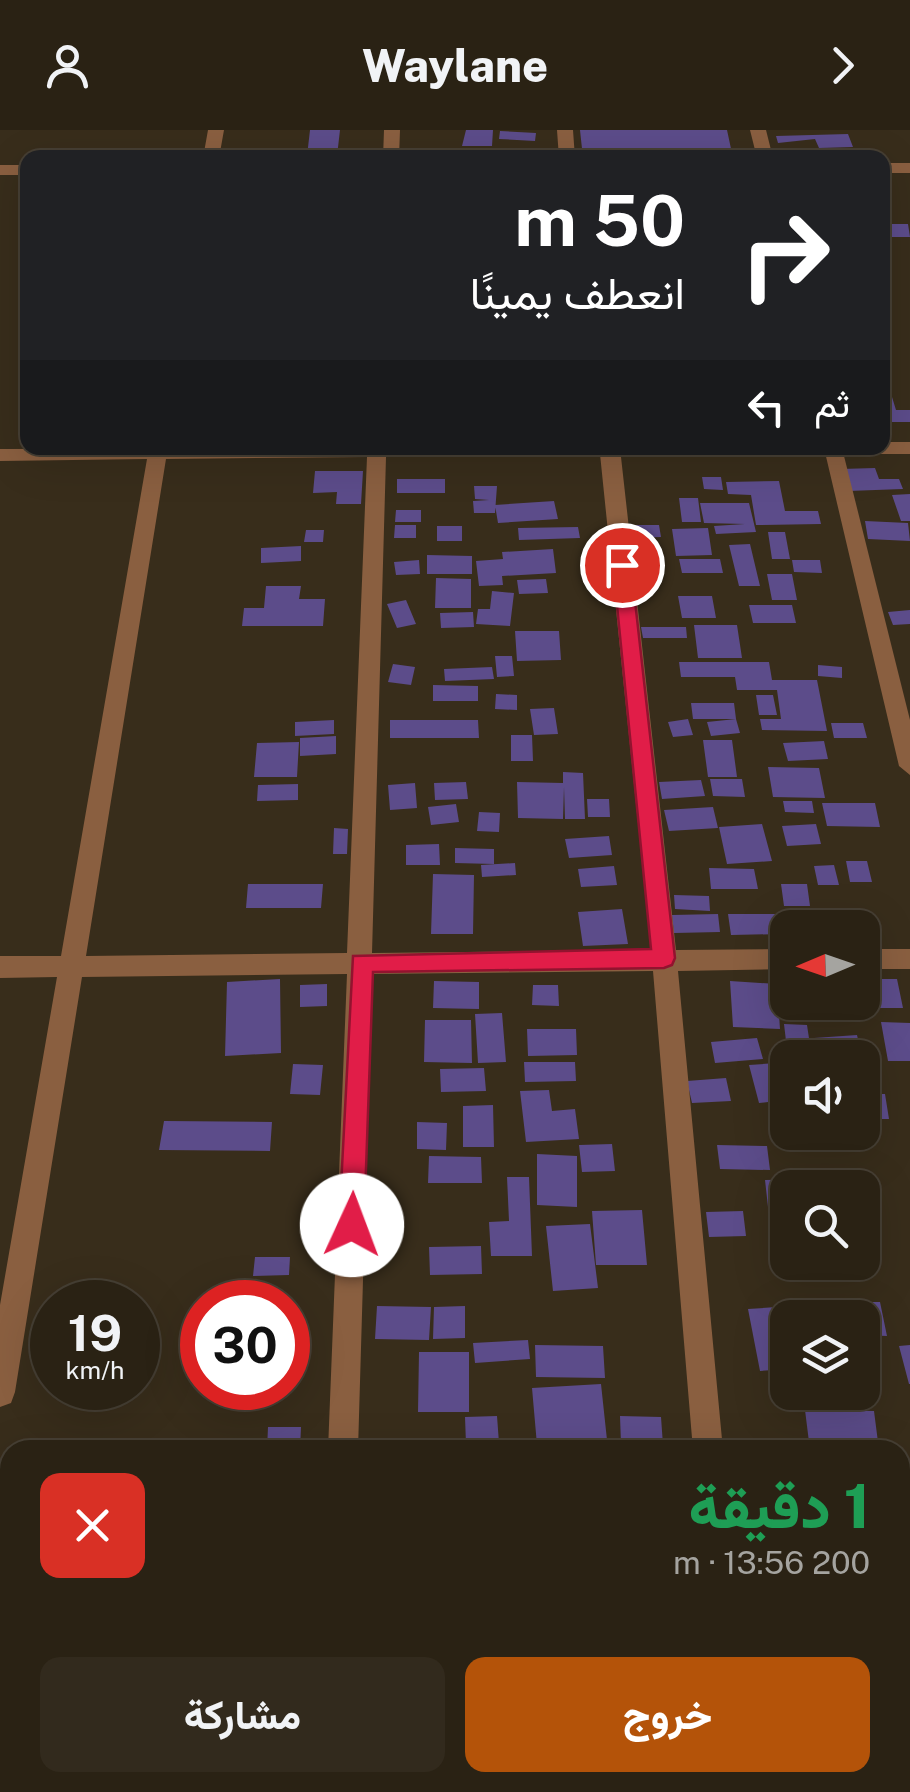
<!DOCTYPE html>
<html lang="ar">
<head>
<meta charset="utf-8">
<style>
  :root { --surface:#2a2214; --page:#322a1d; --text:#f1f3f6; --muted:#a5a4a0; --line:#463f34; --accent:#b45309 }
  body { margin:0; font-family:"Public Sans",Vazirmatn,sans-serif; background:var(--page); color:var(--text); direction:rtl; height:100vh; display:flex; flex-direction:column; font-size:38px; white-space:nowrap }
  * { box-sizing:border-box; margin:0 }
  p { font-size:32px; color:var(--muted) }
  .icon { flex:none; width:55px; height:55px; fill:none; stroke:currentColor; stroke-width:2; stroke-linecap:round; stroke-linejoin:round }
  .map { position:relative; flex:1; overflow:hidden; direction:ltr }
  .panel { position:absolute; left:0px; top:1310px; width:910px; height:352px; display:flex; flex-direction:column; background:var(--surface); border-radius:30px 30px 0 0; box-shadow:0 10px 40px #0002,0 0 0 2px var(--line); direction:rtl }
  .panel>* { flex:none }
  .hud { position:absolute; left:20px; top:20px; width:870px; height:305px; border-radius:20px; box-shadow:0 10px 40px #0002,0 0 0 2px var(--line); direction:rtl; background:#202124; color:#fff; overflow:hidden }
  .needle { width:65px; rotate:268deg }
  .fabs { position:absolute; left:770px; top:780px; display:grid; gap:20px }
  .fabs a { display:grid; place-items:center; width:110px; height:110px; border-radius:20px; background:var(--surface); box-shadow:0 10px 40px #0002,0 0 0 2px var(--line); font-size:50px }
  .speed { position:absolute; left:30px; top:1150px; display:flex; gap:20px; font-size:50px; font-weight:700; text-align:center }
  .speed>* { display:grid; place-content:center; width:130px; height:130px; border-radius:50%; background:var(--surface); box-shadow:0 10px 40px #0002,0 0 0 2px var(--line); line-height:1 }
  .speed small { font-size:25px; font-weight:400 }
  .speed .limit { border:15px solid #d22; background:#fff; color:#111 }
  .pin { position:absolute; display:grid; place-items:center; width:85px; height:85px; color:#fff; margin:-42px; border:5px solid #fff; border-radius:50%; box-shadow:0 2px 10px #0007 }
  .me { position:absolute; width:110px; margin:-55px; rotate:2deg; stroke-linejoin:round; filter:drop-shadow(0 0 8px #0008) }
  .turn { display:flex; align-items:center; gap:35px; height:210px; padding:0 40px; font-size:45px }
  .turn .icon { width:130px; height:130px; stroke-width:2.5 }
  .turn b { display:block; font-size:70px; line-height:85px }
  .then { display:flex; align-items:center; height:95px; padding:0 40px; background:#0003; gap:20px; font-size:38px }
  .round { display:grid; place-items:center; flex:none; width:105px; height:105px; border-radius:20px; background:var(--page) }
  .overview { display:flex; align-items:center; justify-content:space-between; height:170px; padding:0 40px }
  h1 { font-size:60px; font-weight:800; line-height:75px; color:#1e9e55 }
  .button { display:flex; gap:20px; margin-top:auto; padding:20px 40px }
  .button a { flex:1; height:115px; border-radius:20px; background:var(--accent); color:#fff; font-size:40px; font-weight:800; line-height:115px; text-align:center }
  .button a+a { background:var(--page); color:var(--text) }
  header { display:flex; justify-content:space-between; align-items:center; height:130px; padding:0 40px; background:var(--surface); font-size:45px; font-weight:800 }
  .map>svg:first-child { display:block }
  .building { fill:#5c4c8a }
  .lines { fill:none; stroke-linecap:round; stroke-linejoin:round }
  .minor { fill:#8a5f40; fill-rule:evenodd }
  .route { fill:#e11d48; stroke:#92132f; stroke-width:2.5 }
</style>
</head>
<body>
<header><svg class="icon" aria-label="forward" viewBox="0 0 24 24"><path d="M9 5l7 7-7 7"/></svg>Waylane<svg class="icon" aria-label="person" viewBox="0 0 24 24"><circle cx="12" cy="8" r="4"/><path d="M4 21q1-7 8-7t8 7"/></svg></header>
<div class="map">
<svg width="910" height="1662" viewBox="0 0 910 1662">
  <rect width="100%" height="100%" fill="#382d1b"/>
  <path class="building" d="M310,0H340L337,26H307Z
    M466,0H493L492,16H462Z
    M580,0H727L733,28H583Z
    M500,1L536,3L535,11L499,9Z
    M848,4L853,17L819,18L815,9L778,13L776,6Z
    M405,19H475V28H405Z
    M492,19H518L519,28H493Z
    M885,94H908L910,107H889Z
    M882,267H892L896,280H910V292H882Z
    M875,338L879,349H899L903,359L848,361L841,339Z
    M315,341H363L361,374H336L337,362L313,363Z
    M702,347H721L723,360L704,359Z
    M397,349H445V363H397Z
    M779,351L785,381H818L821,394L756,395L751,365L728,364L726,352Z
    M474,356H497L495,383H474L473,371L489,370L475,369Z
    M910,364V391H901L892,365Z
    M679,368H698L701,392H682Z
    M554,371L558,389L498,393L495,375Z
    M700,373H749L756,402L716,404L714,396L745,394L704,393Z
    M396,380H421V392H395Z
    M865,391L908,393L910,411L868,409Z
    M395,395H416V408H394Z
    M631,395H659L661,407L632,408Z
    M437,396H462V411H437Z
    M578,397L580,408L519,410L518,398Z
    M708,398L712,425L676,426L672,399Z
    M306,400H324L323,412H304Z
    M768,402H785L790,429H772Z
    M750,414L760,456H739L729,415Z
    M301,416V431L261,433V418Z
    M553,419L556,443L502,446L503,455L479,456L476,431L503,429L502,422Z
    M427,425L472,426V444H427Z
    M679,429H720L723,443H682Z
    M419,430L420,444L396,445L394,432Z
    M792,430H820L822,443L794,442Z
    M767,444H792L797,470H772Z
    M436,448L471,449V478H435Z
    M546,449L548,463L519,464L517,450Z
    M266,456H301L299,469H325L323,496H242L244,478H264Z
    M492,461L514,463L510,496L476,494L478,479H490Z
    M678,466H712L716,488H682Z
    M406,470L416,494L397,498L387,474Z
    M749,475H792L796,493H753Z
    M910,480V494L893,495L888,482Z
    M473,482L474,497L441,498L440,483Z
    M694,495H737L742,528H698Z
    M641,497H686L687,508H643Z
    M515,501H559L561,530L517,531Z
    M495,526H512L514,546L497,547Z
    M679,532H769L772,550H817L827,601L762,600L760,589H781L777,560H737L735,547H681Z
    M393,534L415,537L411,555L388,552Z
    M818,535L842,537V548L818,546Z
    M492,537L494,549L445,551L444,539Z
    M433,555L478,556V571H433Z
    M496,564L517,565V580L495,579Z
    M756,565H773L777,585H759Z
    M691,573H734L736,589H693Z
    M554,578L558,604L534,605L530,579Z
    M688,589L693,605L673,607L668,592Z
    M736,589L740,603L711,606L707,592Z
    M334,590V604L295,606V592Z
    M390,590H478L479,608H390Z
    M831,593H863L867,608H834Z
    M511,605H532L533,631H511Z
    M336,606V624L300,626V608Z
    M703,610H732L737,647H708Z
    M824,611L828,629L788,631L783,613Z
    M299,612L297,647H254L257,613Z
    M768,637L819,638L825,668L773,667Z
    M563,642L583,643L585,689H565L564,657L563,689L518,688L517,652L563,653Z
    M710,649H742L745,667L713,666Z
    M701,650L705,666L662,669L659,652Z
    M466,652L468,669L435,670L434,653Z
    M415,653L417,678L390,680L388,655Z
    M298,654V670L257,671L258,655Z
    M587,669H609L610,687H588Z
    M783,671H812L814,683L785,682Z
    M822,673H875L880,697L827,696Z
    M456,674L459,692L431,695L428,677Z
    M713,677L718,698L669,701L664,680Z
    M479,682L500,683L499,702L477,701Z
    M762,694L772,731L727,734L719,697Z
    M816,694L821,714L787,716L782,696Z
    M334,698L348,699L347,724H333Z
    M609,706L612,725L569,728L565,709Z
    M439,714L440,735H406V715Z
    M455,718L494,719V734L455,733Z
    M846,731H867L872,752H850Z
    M515,733L516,745L482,747L481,735Z
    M834,735L839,755H818L814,736Z
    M614,736L617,755L581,757L578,739Z
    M709,738L754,739L758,759H711Z
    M433,744L474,745L473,804H431Z
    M248,754H323L321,778H246Z
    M781,754H807L810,776H784Z
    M674,765L709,766L710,781L675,779Z
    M622,779L628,814L583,816L578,782Z
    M850,783L853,798H810L808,784Z
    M718,784L720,802L674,803L672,785Z
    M728,784H778L781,804L731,805Z
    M280,849L281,923L225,926L227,852Z
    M874,849H897L903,878H880Z
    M434,851L479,852V879L433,878Z
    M730,851L777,854L780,899L733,897Z
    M327,854V876L300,877V855Z
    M533,855H558L559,876L532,875Z
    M502,883L506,932L478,933L475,884Z
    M425,890H471L472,933L424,932Z
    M881,892L910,893V931H888Z
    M784,894L807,895L812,928H788Z
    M527,899H576L577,925L528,926Z
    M857,905L862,927L818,928L814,908Z
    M757,908L763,929L715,933L711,912Z
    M524,932H575L576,951L525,952Z
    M776,933L785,970L759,973L749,935Z
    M293,934L323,935L320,965L290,964Z
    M484,938L486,961L441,962L440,939Z
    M726,948L731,971L692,973L687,951Z
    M549,960L552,981L575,979L579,1009L526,1012L520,961Z
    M862,964H885L889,989H862Z
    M493,975L494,1017H463V976Z
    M164,991L272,992L270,1021L159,1020Z
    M417,992L447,993L446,1020L417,1019Z
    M824,1002H851L853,1013L825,1014Z
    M612,1014L615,1041L582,1042L579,1015Z
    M717,1015L767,1016L770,1040L720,1039Z
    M537,1024L577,1026V1077L537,1075Z
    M429,1026L481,1027L482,1053H428Z
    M507,1047H529L532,1126H491L489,1092L509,1091Z
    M814,1049L816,1058H788V1077H768L765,1050Z
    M642,1080L647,1135H596L592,1081Z
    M743,1081L746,1106L709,1107L706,1082Z
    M590,1094L598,1158L553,1161L546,1096Z
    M481,1116L482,1144L430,1145L429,1117Z
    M788,1116V1132H814L816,1140L782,1141L777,1117Z
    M255,1127H290L289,1145L253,1146Z
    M829,1172H880L887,1206L862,1205V1188H831Z
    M821,1174L824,1188H788V1239L760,1241L748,1179Z
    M377,1176L431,1177L429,1210L375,1209Z
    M465,1176V1208L433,1209L434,1177Z
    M306,1208L308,1235L288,1238V1210Z
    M528,1210L530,1229L475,1233L473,1213Z
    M535,1215L603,1216L605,1248L536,1247Z
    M910,1215V1254H909L899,1216Z
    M419,1222H469V1282H418Z
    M601,1254L607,1310L537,1315L532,1258Z
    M805,1280L874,1281L879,1320H810Z
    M497,1286L499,1313L466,1314L465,1287Z
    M620,1286L661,1287L663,1315L621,1314Z
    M268,1297H301L300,1320H267Z
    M737,1311L790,1316L791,1320H737Z
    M900,1360H910V1398H900Z
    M900,1429H910V1473H904Z
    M900,1522H909L910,1558H900Z
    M900,1584H910V1629L900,1630Z
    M371,1652H486V1662H371Z
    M824,1652H871V1655L825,1660Z"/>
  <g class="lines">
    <path class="minor" d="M208,0H224L219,28H203Z
      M384,0H400L399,28H383Z
      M557,0H573L575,28H559Z
      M750,0H766L773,28H757Z
      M882,33H910V43H882Z
      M0,35H28V45H0Z
      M882,312H910V324H872L863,318H882Z
      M620,318L676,820L788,819V839L678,841L723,1320H693L653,841L372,844L358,1320H328L347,844L82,847L15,1262L11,1273L0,1277V1175L57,847L0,848V826H61L147,329L0,331V319ZM600,324L651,820L372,823L386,327ZM367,327L347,823L86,826L166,329Z
      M824,318H842L910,590V645L899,636Z
      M862,819H910V839H862Z
      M0,1351H10V1383H0Z
      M313,1652H347V1662H313Z
      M722,1652H756V1662H722Z"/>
  </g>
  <path class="route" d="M622,429L631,435L675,828L672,835L664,838L373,842L364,1095L361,1104L352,1107L342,1104L339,1095L353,826L651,819L613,435Z"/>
</svg>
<div class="fabs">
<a><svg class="needle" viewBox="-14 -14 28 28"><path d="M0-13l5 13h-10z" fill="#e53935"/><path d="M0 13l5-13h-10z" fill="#a5a4a0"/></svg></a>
<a><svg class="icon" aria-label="sound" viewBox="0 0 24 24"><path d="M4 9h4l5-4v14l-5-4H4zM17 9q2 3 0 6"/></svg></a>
<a><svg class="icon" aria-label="search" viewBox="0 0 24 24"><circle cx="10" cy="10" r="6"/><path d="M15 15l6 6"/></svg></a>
<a><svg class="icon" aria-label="layers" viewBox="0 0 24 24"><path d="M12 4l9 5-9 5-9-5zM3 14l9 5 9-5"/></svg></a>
</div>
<div class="speed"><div>19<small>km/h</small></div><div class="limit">30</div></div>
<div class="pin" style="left:622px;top:435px;background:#d93025"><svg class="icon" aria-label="arrive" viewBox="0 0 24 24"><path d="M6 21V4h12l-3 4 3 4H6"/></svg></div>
<svg class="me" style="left:352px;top:1095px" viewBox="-20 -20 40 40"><circle r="19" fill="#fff"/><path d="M0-13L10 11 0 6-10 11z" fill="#e11d48"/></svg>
<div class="hud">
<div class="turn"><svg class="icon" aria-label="right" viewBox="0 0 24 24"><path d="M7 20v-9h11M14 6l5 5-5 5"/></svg><div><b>50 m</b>انعطف يمينًا</div></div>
<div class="then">ثم<svg class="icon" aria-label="left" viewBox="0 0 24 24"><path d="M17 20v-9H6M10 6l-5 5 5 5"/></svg></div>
</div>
<section class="panel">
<div class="overview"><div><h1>1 دقيقة</h1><p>200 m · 13:56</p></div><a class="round" style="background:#d93025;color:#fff"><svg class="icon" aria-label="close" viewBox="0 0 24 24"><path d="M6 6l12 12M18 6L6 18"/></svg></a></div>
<div class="button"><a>خروج</a><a>مشاركة</a></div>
</section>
</div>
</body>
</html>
